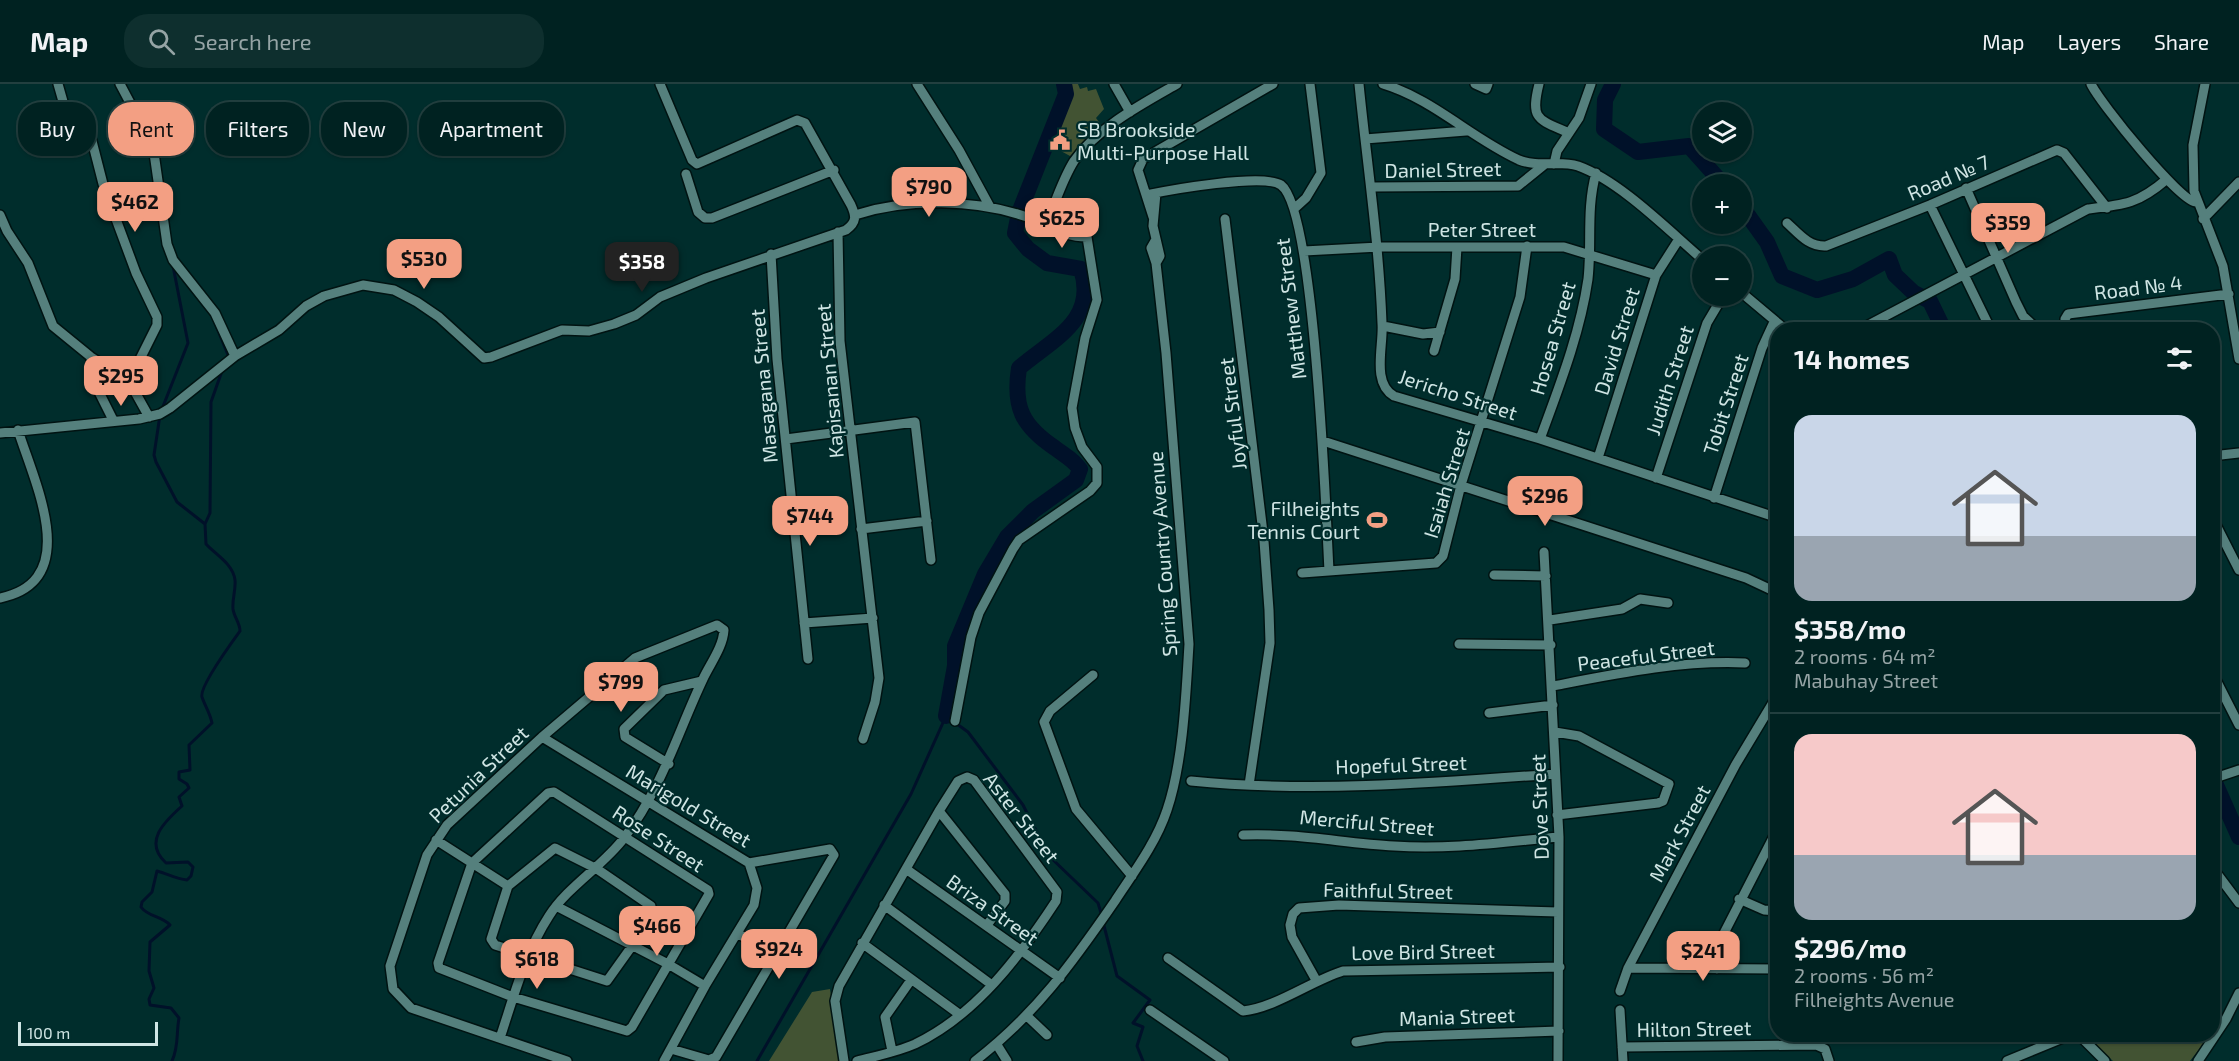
<!DOCTYPE html>
<html lang="en">
<head>
<meta charset="utf-8">
<style>
	:root { --surface:#002221; --page:#0e2f2e; --text:#f1f3f6; --muted:#95a4a5; --line:#223f3f; --accent:#f39f83 }
	body { margin:0; font-family:"Exo 2",sans-serif; background:var(--page); color:var(--text); height:100vh; display:flex; flex-direction:column; font-size:22px; white-space:nowrap }
	* { box-sizing:border-box; margin:0 }
	p { font-size:20px; color:var(--muted) }
	.icon { flex:none; width:33px; height:33px; fill:none; stroke:currentColor; stroke-width:2; stroke-linecap:round; stroke-linejoin:round }
	.map { position:relative; flex:1; overflow:hidden }
	.drawer { position:absolute; left:1770px; top:238px; width:450px; height:720px; display:flex; flex-direction:column; background:var(--surface); border-radius:24px; box-shadow:0 2px 4px #0004,0 0 0 2px var(--line) }
	.drawer>* { flex:none }
	.banner { position:absolute; left:18px; top:18px; width:570px; height:54px; display:flex; gap:12px }
	.tools { position:absolute; left:1692px; top:18px; display:grid; gap:12px }
	.tools a { display:grid; place-items:center; width:60px; height:60px; border-radius:50%; background:var(--surface); box-shadow:0 2px 4px #0004,0 0 0 2px var(--line); font-size:30px }
	.scale { position:absolute; left:18px; bottom:15px; width:140px; box-sizing:border-box; padding-left:6px; border:3px solid #cfe5e4; border-top:0; font-size:16px; line-height:21px; white-space:nowrap; color:#cfe5e4; -webkit-text-stroke:4px #002d2c; paint-order:stroke }
	.price { position:absolute; translate:-50% -51px; padding:0 14px; border-radius:12px; background:var(--accent); color:#111; font-size:20px; line-height:39px; filter:drop-shadow(0 2px 3px #0008) }
	.price::after { content:''; position:absolute; left:50%; top:36px; width:18px; height:14px; margin-left:-9px; background:inherit; clip-path:polygon(0 0,100% 0,50% 100%) }
	.price.selected { background:#222; color:#fff }
	ul { padding:0; list-style:none }
	li { display:grid; align-content:center; gap:12px; height:318px; padding:0 24px }
	li+li { border-top:2px solid var(--line) }
	li span { display:grid; place-items:center; height:186px; border-radius:18px; color:#555 }
	li>.icon { margin-inline-start:auto }
	span .icon { width:108px; height:108px; fill:#fffc; stroke-width:1 }
	li b { font-size:26px }
	h2 { display:flex; justify-content:space-between; align-items:center; height:72px; padding:0 24px; font-size:26px }
	.chip { padding:0 21px; border-radius:24px; background:var(--surface); box-shadow:0 2px 4px #0004,0 0 0 2px var(--line); font-size:21px; line-height:54px }
	.chip.selected { background:var(--accent); color:#111 }
	header { display:flex; align-items:center; gap:36px; box-sizing:border-box; height:84px; padding:0 30px; background:var(--surface); border-bottom:2px solid var(--line) }
	header strong { font-size:28px }
	nav { display:flex; gap:33px; margin-inline-start:auto; font-size:21px }
	.search { width:420px; height:54px; background:var(--page); display:flex; align-items:center; gap:15px; box-sizing:border-box; padding:0 21px; border-radius:24px; color:var(--muted); font-size:22px }
	.map>svg:first-child { display:block }
</style>
</head>
<body>
<header>
<strong>Map</strong>
<div class="search"><svg class="icon" aria-label="search" viewBox="0 0 24 24"><circle cx="10" cy="10" r="6"/><path d="M15 15l6 6"/></svg>Search here</div>
<nav><a>Map</a><a>Layers</a><a>Share</a></nav>
</header>
<div class="map">
<svg width="2239" height="977" viewBox="0 0 2239 977">
	<rect width="100%" height="100%" fill="#002d2c"/>
	<path fill="#425333" d="M1068 0H1078L1080 5 1087 3 1088 7 1096 5 1104 25 1096 34 1102 42 1070 72 1050 61 1068 21Z
		M830 905 840 977H769L812 908Z
		M2085 951H2210L2190 977H2113Z"/>
	<g fill="none" stroke-linecap="round" stroke-linejoin="round">
		<path stroke="#001129" stroke-width="3" d="M126 4 138 24
			M213 234 228 271 227 275
			M162 325 188 259 173 182
			M160 331 154 371 156 378 177 418 205 440 206 460C216 471 233 480 235 496 236 506 232 515 233 525 234 533 240 539 240 547 232 558 199 603 202 613 205 622 210 629 212 639L189 661 190 686 179 688V695L187 700 189 704 179 713 182 722C164 738 143 758 166 779L188 778 193 783 191 792 187 796C176 795 168 790 157 787L152 808 142 818 141 823C148 833 162 832 170 841L150 858 149 887 154 904 149 915 150 921 171 924 179 934C176 950 179 962 172 977
			M205 440 210 429 211 318 222 287
			M1103 838 1117 892 1150 916 1133 939 1143 943 1137 962 1143 977
			M757 977 911 710 946 632 968 648 1023 721 1049 772 1098 819 1102 832"/>
		<path stroke="#001129" stroke-width="16" d="M1613 0 1605 16 1604 45 1638 68 1689 62 1723 100
			M1742 123 1767 158 1782 192 1817 206 1853 195 1889 175 1895 191 1914 209 1930 217 1944 246
			M946 632 955 582V562L985 490 1007 453 1033 427 1076 396 1080 385C1073 375 1064 371 1055 364 1022 342 1013 323 1019 284 1053 255 1098 236 1081 185L1047 179 1028 165 1015 149 1019 129 1066 10 1064 0
			M2212 692 2239 753"/>
		<g stroke="#001312" stroke-width="12">
			<path id="minor" d="M58 0 66 28 92 57 103 100 136 189 157 233V241L129 297
				M120 0 153 62 167 160 173 176 215 229 235 272
				M917 0 959 66 990 123
				M1114 0 1130 28
				M1359 0C1367 80 1379 158 1382 239 1384 261 1371 299 1394 312L1540 355 1778 434
				M1383 0C1433 15 1471 54 1519 76 1539 84 1558 76 1578 82 1620 97 1668 146 1702 175
				M1475 0 1486 5 1488 0
				M1539 0C1530 36 1538 35 1569 49
				M2091 0C2100 19 2181 119 2196 118
				M2205 0 2193 61 2194 107 2223 182 2239 275
				M1365 55 1466 47
				M1554 80 1557 67 1579 34 1591 0
				M686 90 698 128 705 134H712L834 86
				M1372 103 1518 102 1544 81
				M1966 104 2016 218 2023 232 2038 246
				M1156 109 1153 142 1160 172 1156 179
				M1146 111C1169 106 1264 89 1281 101 1315 126 1326 431 1329 487
				M1930 121 1988 240
				M1295 124 1306 114 1321 89 1310 0
				M0 131 7 147 28 179 53 242 91 273 129 297 149 333
				M855 131C908 114 975 115 1027 133 1050 141 1062 153 1087 153L1097 216 1085 254 1072 324 1075 344 1082 363 1097 383V399L1090 407 1019 456 1013 465 979 529 971 553 955 637
				M1153 133 1138 86 1143 75 1273 0
				M1225 135 1264 457 1269 526 1270 559 1249 701
				M2203 135 2239 98
				M1787 139C1799 150 1809 163 1826 162L1930 121 2057 66 2064 69 2107 124
				M1046 141C1055 120 1062 96 1074 77 1098 43 1142 20 1177 0
				M838 148 840 257 879 594 875 618 863 655
				M1304 167 1379 163H1564L1656 191
				M771 170 777 275 808 575
				M1742 209 1786 246
				M1383 242 1423 250 1440 248
				M1859 246 2088 125C2124 121 2138 120 2167 95
				M2066 246 2065 235 2068 230 2229 210
				M1434 267 1455 195 1457 163
				M91 273V292L113 336
				M0 349 139 335 160 330 170 324 235 272 279 246 306 222 324 212 363 201 394 206 417 218 439 233 484 274 491 273 562 246 589 247 614 240 636 231 660 213 706 194 846 146C857 138 856 132 851 121L805 39 797 36 697 80 692 76 660 0
				M786 355 915 338 931 476
				M1540 355C1559 303 1580 250 1588 195 1592 159 1586 125 1596 89
				M1323 357 1746 494 1778 509
				M2212 372 2239 369
				M1598 374 1656 191 1679 155
				M1656 394 1707 239 1723 212
				M1714 414 1762 264 1774 238
				M2212 433 2239 486
				M861 445 927 437
				M1544 468 1559 753 1558 977
				M1302 489 1436 479 1443 472 1461 401 1520 213 1527 162
				M1494 491 1546 492
				M0 514C84 497 34 398 18 346
				M1550 536 1622 525 1640 515 1668 519
				M804 539 873 534
				M1459 560 1551 561
				M2212 588 2239 641
				M1093 591 1050 627 1044 638 1076 725 1132 792
				M1553 602C1615 590 1682 576 1745 579
				M1489 629 1553 621
				M1555 648 1579 652 1669 700 1663 717 1658 719 1557 731
				M542 653 749 779 757 804 754 821 705 902 664 977
				M669 680 625 653 624 645 664 606 702 597
				M2212 695 2239 686
				M1191 697C1311 709 1434 699 1554 690
				M554 708 708 806 709 810 632 943 627 947 513 913 439 884 438 879 472 779 548 709Z
				M939 727 1005 810V817L987 841
				M1243 751C1297 749 1342 759 1394 762 1449 766 1504 758 1559 753
				M436 756 508 802
				M555 764 597 785 651 822V827L632 862 607 897 495 861 491 855 508 802Z
				M2212 783 2239 819
				M906 785 1060 894
				M1739 815 1764 826 1778 827
				M884 821 992 901
				M556 822 668 880 705 902
				M737 849 777 872
				M862 859 959 930
				M1168 874 1243 927C1275 924 1311 897 1343 887L1560 883
				M1628 884 1778 885
				M1717 885 1721 855 1778 744
				M1316 896 1292 853 1290 841 1293 830 1299 824 1339 821 1558 828
				M1620 907 1628 884 1736 680 1778 610
				M1150 926 1224 977
				M1620 926 1623 977
				M1027 932 1047 951
				M2079 951 2105 977
				M500 954C514 912 525 869 549 832 567 803 603 782 624 754 662 704 677 650 703 595 710 580 723 563 724 546L717 541 635 574 542 653 447 741 427 771 390 882 393 905 411 924 567 977
				M1356 958 1385 953 1559 947
				M997 961 1007 977
				M1622 963 1816 961 1825 965 1829 977
				M671 965 709 976 716 973 834 771 830 765 749 779
				M892 967 885 933 911 896
				M844 977 835 917 839 902 939 727 958 697 967 693 974 696 1057 808 1056 817C1020 872 976 931 915 960 897 968 876 972 857 977
				M975 977C1035 931 1073 878 1115 817 1134 788 1156 759 1167 726 1183 679 1186 610 1189 560L1166 269 1156 179 1151 164 1155 157
				M2007 977 2070 951
				M2198 977 2226 935 2239 909"/>
		</g>
		<use href="#minor" stroke="#55807d" stroke-width="9"/>
	</g>
	<defs>
		<g id="civic-bare" transform="scale(1.62)"><path d="M-.6-6.5H3V-4.5H.6V-3L4-1V1h2V6H-6V1h2V-1L-.6-3ZM-1.2 2.5V6h2.4V2.5Z" fill="#f39f83" stroke="#002d2c" stroke-width="2.5" paint-order="stroke"/></g>
		<g id="stadium-bare" transform="scale(1.62)"><path d="M0-5a6.5 5 0 1 0 0 10a6.5 5 0 1 0 0-10ZM-3.5-1.8h7v3.6h-7Z" fill="#f39f83" stroke="#002d2c" stroke-width="2.5" paint-order="stroke"/></g>
	</defs>
	<g fill-rule="evenodd">
		<use href="#civic-bare" x="1060" y="56"/>
		<use href="#stadium-bare" x="1377" y="436"/>
	</g>
	<g text-anchor="middle" dominant-baseline="central" stroke-width="4.5" stroke-linejoin="round" paint-order="stroke">
		<g font-size="20" fill="#cfe5e4" stroke="#002d2c" text-anchor="start">
			<text x="1077" y="45">SB Brookside<tspan x="1077" dy="23">Multi-Purpose Hall</tspan></text>
			<text x="1360" y="424" text-anchor="end">Filheights<tspan x="1360" dy="23">Tennis Court</tspan></text>
		</g>
		<g font-size="20" fill="#cfe5e4" stroke="#002d2c">
			<text transform="translate(1443 85) rotate(-1)">Daniel Street</text>
			<text transform="translate(1948 93) rotate(-23)">Road № 7</text>
			<text x="1482" y="145">Peter Street</text>
			<text transform="translate(2138 203) rotate(-7)">Road № 4</text>
			<text transform="translate(1290 225) rotate(-97)">Matthew Street</text>
			<text transform="translate(1552 254) rotate(-74)">Hosea Street</text>
			<text transform="translate(1616 257) rotate(-73)">David Street</text>
			<text transform="translate(1669 296) rotate(-72)">Judith Street</text>
			<text transform="translate(829 297) rotate(-95)">Kapisanan Street</text>
			<text transform="translate(763 302) rotate(-95)">Masagana Street</text>
			<text transform="translate(1458 310) rotate(18)">Jericho Street</text>
			<text transform="translate(1725 320) rotate(-72)">Tobit Street</text>
			<text transform="translate(1232 330) rotate(-97)">Joyful Street</text>
			<text transform="translate(1446 399) rotate(-73)">Isaiah Street</text>
			<text transform="translate(1162 470) rotate(-94)">Spring Country Avenue</text>
			<text transform="translate(1646 571) rotate(-7)">Peaceful Street</text>
			<text transform="translate(1401 680) rotate(-2)">Hopeful Street</text>
			<text transform="translate(478 690) rotate(-44)">Petunia Street</text>
			<text transform="translate(689 721) rotate(31)">Marigold Street</text>
			<text transform="translate(1539 723) rotate(-92)">Dove Street</text>
			<text transform="translate(1022 733) rotate(52)">Aster Street</text>
			<text transform="translate(1367 738) rotate(5)">Merciful Street</text>
			<text transform="translate(1679 749) rotate(-62)">Mark Street</text>
			<text transform="translate(659 754) rotate(33)">Rose Street</text>
			<text transform="translate(1388 806) rotate(1)">Faithful Street</text>
			<text transform="translate(993 825) rotate(35)">Briza Street</text>
			<text transform="translate(1423 867) rotate(-1)">Love Bird Street</text>
			<text transform="translate(1457 932) rotate(-2)">Mania Street</text>
			<text transform="translate(1694 944) rotate(-1)">Hilton Street</text>
		</g>
	</g>
</svg>
<div class="tools">
<a><svg class="icon" aria-label="layers" viewBox="0 0 24 24"><path d="M12 4l9 5-9 5-9-5zM3 14l9 5 9-5"/></svg></a>
<a>+</a>
<a>−</a>
</div>
<div class="scale">100 m</div>
<b class="price" style="left:929px;top:134px">$790</b>
<b class="price" style="left:135px;top:149px">$462</b>
<b class="price" style="left:1062px;top:165px">$625</b>
<b class="price" style="left:2008px;top:170px">$359</b>
<b class="price" style="left:424px;top:206px">$530</b>
<b class="price selected" style="left:642px;top:209px">$358</b>
<b class="price" style="left:121px;top:323px">$295</b>
<b class="price" style="left:1545px;top:443px">$296</b>
<b class="price" style="left:810px;top:463px">$744</b>
<b class="price" style="left:621px;top:629px">$799</b>
<b class="price" style="left:657px;top:873px">$466</b>
<b class="price" style="left:779px;top:896px">$924</b>
<b class="price" style="left:1703px;top:898px">$241</b>
<b class="price" style="left:537px;top:906px">$618</b>
<div class="banner">
<a class="chip">Buy</a>
<a class="chip selected">Rent</a>
<a class="chip">Filters</a>
<a class="chip">New</a>
<a class="chip">Apartment</a>
</div>
<section class="drawer">
<h2>14 homes<svg class="icon" aria-label="filters" viewBox="0 0 24 24"><path d="M4 7h16M4 17h16"/><circle cx="9" cy="7" r="2"/><circle cx="15" cy="17" r="2"/></svg></h2>
<ul>
<li><span style="background:linear-gradient(#c9d6e8 65%,#9aa5b1 0)"><svg class="icon" aria-label="home" viewBox="0 0 24 24"><path d="M3 11l9-7 9 7M6 9v11h12V9"/></svg></span><div><b>$358/mo</b><p>2 rooms · 64 m²</p><p>Mabuhay Street</p></div></li>
<li><span style="background:linear-gradient(#f6c9c9 65%,#9aa5b1 0)"><svg class="icon" aria-label="home" viewBox="0 0 24 24"><path d="M3 11l9-7 9 7M6 9v11h12V9"/></svg></span><div><b>$296/mo</b><p>2 rooms · 56 m²</p><p>Filheights Avenue</p></div></li>
</ul>
</section>
</div>
</body>
</html>
